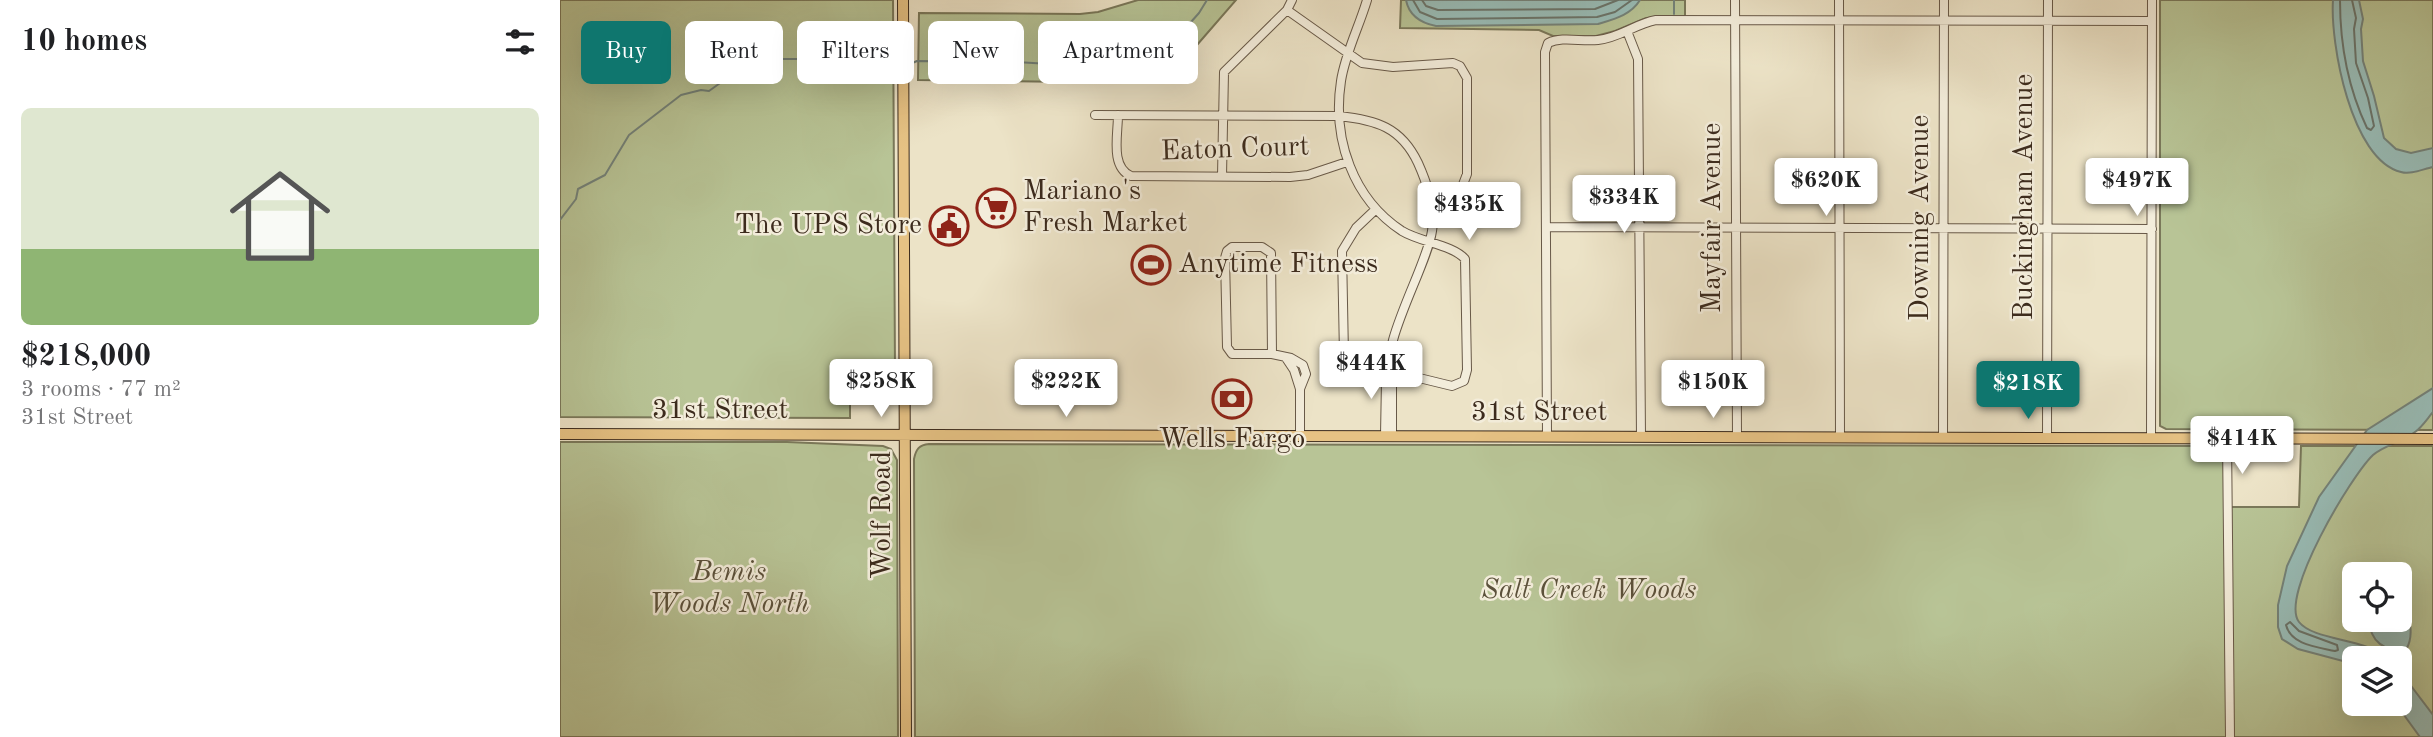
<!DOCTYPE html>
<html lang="en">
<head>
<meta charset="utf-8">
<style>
	:root { --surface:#fff; --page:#f2f2f2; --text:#202124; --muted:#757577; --accent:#0f766e }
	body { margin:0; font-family:"Old Standard TT",serif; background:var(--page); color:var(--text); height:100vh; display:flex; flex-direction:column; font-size:26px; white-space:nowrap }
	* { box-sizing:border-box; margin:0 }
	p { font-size:23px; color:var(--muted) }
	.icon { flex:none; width:38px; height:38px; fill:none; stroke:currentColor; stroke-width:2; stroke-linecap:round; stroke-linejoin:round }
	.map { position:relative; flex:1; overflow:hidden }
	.side { display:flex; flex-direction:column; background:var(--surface); width:560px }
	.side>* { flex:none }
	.guide { position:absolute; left:21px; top:21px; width:665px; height:63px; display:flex; gap:14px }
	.controls { position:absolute; left:1782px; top:562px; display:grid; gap:14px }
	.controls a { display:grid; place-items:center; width:70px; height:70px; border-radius:10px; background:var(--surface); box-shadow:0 7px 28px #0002; font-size:35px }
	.price { position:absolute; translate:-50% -60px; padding:0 16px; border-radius:7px; background:#fff; color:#222; font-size:23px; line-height:46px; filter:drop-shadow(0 2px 4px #0008) }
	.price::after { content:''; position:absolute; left:50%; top:42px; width:21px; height:16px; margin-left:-10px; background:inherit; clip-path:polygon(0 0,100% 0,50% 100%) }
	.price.current { background:var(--accent); color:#fff }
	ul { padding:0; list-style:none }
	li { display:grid; align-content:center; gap:14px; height:371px; padding:0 21px }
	li span { display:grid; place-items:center; height:217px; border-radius:10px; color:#555 }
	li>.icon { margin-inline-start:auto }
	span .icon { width:126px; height:126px; fill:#fffc; stroke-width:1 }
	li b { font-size:30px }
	h2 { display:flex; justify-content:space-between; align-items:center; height:84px; padding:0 21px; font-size:30px }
	.tag { padding:0 24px; border-radius:10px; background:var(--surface); box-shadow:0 7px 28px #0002; font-size:24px; line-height:63px }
	.tag.current { background:var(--accent); color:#fff }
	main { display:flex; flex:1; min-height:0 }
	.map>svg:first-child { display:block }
</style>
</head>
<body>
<main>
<section class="side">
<h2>10 homes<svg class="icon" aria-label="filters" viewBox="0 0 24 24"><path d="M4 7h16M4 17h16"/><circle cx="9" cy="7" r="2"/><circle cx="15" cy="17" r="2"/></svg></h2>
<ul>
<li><span style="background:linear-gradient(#dfe7d0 65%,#8fb573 0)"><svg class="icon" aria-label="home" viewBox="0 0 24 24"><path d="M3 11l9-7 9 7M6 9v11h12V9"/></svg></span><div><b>$218,000</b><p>3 rooms · 77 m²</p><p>31st Street</p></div></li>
</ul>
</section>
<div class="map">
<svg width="1873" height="737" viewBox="0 0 1873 737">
	<rect width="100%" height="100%" fill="#ece3c7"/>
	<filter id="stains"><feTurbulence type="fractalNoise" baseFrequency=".00286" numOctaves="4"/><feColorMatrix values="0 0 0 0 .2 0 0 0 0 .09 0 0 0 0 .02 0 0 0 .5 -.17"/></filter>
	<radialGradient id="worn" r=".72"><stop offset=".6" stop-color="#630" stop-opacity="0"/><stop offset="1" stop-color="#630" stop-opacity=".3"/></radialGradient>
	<path fill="#b8c496" stroke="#7a785a" stroke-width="2" fill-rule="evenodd" d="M0 0H333L335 373 331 376H290V418L0 417Z
		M578 0H676L630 53 512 82 358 80 359 13 520 14 538 12Z
		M841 0H1125V16L1086 18 1055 31 1036 36H993L979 30 840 28Z
		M1600 0H1873V430L1606 429 1600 426Z
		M0 442H227L323 446 331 449 337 460 338 737H0Z
		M369 444 1667 446V507H1739L1741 446H1873V737H355L354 459C356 449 359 445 369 444ZM1794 574H1839V620H1794ZM1794 658H1839V704H1794Z"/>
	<path fill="#99beb9" stroke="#74837b" stroke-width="2" d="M846 0H1080C1071 15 1054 19 1038 24L876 26C861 23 849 16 846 0Z
		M1773 0H1799L1803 19 1801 29 1803 61 1814 96 1824 138 1836 149 1851 153 1873 148V167C1863 169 1851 175 1841 172 1791 160 1770 43 1773 0Z
		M1873 388V412C1867 419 1862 427 1855 432 1843 442 1824 445 1813 455 1791 476 1719 596 1739 622 1754 641 1806 638 1827 658H1794V664L1738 649 1722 639 1718 627V605L1727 566 1759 497 1807 430Z
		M1839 608C1853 615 1853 638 1846 650 1824 652 1810 641 1809 620H1839Z
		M1839 670 1873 715V737H1860L1836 704H1839Z"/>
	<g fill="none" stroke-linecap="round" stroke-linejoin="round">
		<path stroke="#6a746b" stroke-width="2" d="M853 0 860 12 877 19 1037 17 1055 12 1072 0
			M862 0 866 6 878 10 1035 9 1058 0
			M1780 0C1780 45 1788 88 1807 128L1811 130 1814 126 1808 98 1796 63 1794 29 1796 18 1792 0
			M1730 622 1739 631 1777 645 1778 650 1775 651C1757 647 1731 645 1726 625Z"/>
		<path stroke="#74837b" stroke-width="2" d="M1114 14V0
			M350 64 357 61 455 62 524 66 554 62 589 52 604 45 622 32 639 13 647 0
			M0 220 16 199 18 189 45 175 69 135 121 95 141 90 149 91 192 60 197 59H257L326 73 338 69"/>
		<g stroke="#685948" stroke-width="10">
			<path id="minor" d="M807 0C799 27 785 54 781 81 772 139 793 199 842 231 860 242 893 245 905 259L907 370 904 381 892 386 851 376 804 373 792 366 784 355 782 251 796 228 815 210
				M1175 0 1177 436
				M1279 0 1280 436
				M727 10 802 63 833 67 893 63 900 66 907 78V174L902 187 868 189
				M1067 31 1078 59 1081 436
				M535 115 779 116C816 120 841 127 858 163 867 183 876 209 872 231 867 267 816 350 832 380V435
				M558 115C558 135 550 167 571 176L730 177 748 175 787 162
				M662 176 664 72 727 10 732 0
				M986 227 1592 229
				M672 247H702L711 253 712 354H672L667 347 665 258 667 251Z
				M712 354 731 358 743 365 746 374 740 389
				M726 358 734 370 740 389V435
				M825 435 826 380 829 374
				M987 435 985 52 988 43C1003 36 1021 42 1038 40 1059 38 1075 24 1096 20L1592 21
				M1383 437 1384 0
				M1487 437 1488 0
				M1591 437 1592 0
				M1667 437 1670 737"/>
		</g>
		<g stroke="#3c2b1d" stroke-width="12">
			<path id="major" d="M343 0 346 737
				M0 434 1873 439"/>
		</g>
		<use href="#minor" stroke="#f3eddb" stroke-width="8"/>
		<use href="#major" stroke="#e6c284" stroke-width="10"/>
	</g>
	<defs>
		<g id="supermarket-ring" transform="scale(2.0125)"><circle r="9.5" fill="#f3eddb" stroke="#8f2418" stroke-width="1.5"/><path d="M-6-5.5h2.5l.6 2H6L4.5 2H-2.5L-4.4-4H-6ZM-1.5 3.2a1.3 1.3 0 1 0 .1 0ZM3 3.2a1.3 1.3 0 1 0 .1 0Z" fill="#8f2418"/></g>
		<g id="civic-ring" transform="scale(2.0125)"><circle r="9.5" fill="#f3eddb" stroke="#8f2418" stroke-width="1.5"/><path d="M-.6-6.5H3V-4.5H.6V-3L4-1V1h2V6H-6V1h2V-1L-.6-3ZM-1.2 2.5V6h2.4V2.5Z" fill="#8f2418"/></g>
		<g id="stadium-ring" transform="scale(2.0125)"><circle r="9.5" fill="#f3eddb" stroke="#8f2418" stroke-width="1.5"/><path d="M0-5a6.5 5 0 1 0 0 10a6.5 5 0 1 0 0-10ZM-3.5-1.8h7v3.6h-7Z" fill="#8f2418"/></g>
		<g id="bank-ring" transform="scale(2.0125)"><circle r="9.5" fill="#f3eddb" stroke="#8f2418" stroke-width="1.5"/><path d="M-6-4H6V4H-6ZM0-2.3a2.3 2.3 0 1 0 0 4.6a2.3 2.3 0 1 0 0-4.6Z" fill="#8f2418"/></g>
	</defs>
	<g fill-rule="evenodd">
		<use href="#supermarket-ring" x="436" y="208"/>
		<use href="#civic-ring" x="389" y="226"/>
		<use href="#stadium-ring" x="591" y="265"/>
		<use href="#bank-ring" x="672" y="399"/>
	</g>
	<g text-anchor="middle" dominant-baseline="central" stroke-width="5" stroke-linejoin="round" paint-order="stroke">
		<g font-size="28" fill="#3c2b1d" stroke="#f3eddb">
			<text transform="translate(675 150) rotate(-2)">Eaton Court</text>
			<text transform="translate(1465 197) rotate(-90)">Buckingham Avenue</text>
			<text transform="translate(1153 218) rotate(-90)">Mayfair Avenue</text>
			<text transform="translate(1361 218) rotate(-90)">Downing Avenue</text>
			<text x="160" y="411">31st Street</text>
			<text x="979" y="413">31st Street</text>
			<text transform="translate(323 515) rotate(-90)">Wolf Road</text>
		</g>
		<g font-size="28" fill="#3c2b1d" stroke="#f3eddb" text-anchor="start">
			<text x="463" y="192">Mariano's<tspan x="463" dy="32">Fresh Market</tspan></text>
			<text x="362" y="226" text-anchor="end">The UPS Store</text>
			<text x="618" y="265">Anytime Fitness</text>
			<text x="672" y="440" text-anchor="middle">Wells Fargo</text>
		</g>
		<g font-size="28" font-style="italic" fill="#5b513b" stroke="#f3eddb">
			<text x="169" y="573">Bemis<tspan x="169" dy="32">Woods North</tspan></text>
			<text x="1029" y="591">Salt Creek Woods</text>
		</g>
	</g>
	<rect width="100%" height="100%" filter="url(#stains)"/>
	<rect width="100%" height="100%" fill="url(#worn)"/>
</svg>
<div class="controls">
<a><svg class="icon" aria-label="locate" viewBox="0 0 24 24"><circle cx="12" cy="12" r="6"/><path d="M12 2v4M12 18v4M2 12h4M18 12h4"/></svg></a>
<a><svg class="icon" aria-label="layers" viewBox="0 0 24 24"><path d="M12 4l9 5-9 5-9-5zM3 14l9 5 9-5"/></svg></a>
</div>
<b class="price" style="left:1266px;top:218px">$620K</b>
<b class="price" style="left:1577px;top:218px">$497K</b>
<b class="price" style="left:1064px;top:235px">$334K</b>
<b class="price" style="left:909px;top:242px">$435K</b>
<b class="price" style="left:811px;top:401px">$444K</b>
<b class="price" style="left:321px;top:419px">$258K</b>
<b class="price" style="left:506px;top:419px">$222K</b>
<b class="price" style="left:1153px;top:420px">$150K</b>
<b class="price current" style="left:1468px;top:421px">$218K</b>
<b class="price" style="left:1682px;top:476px">$414K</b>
<div class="guide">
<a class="tag current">Buy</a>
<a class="tag">Rent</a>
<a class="tag">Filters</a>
<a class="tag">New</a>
<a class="tag">Apartment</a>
</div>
</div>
</main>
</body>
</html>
